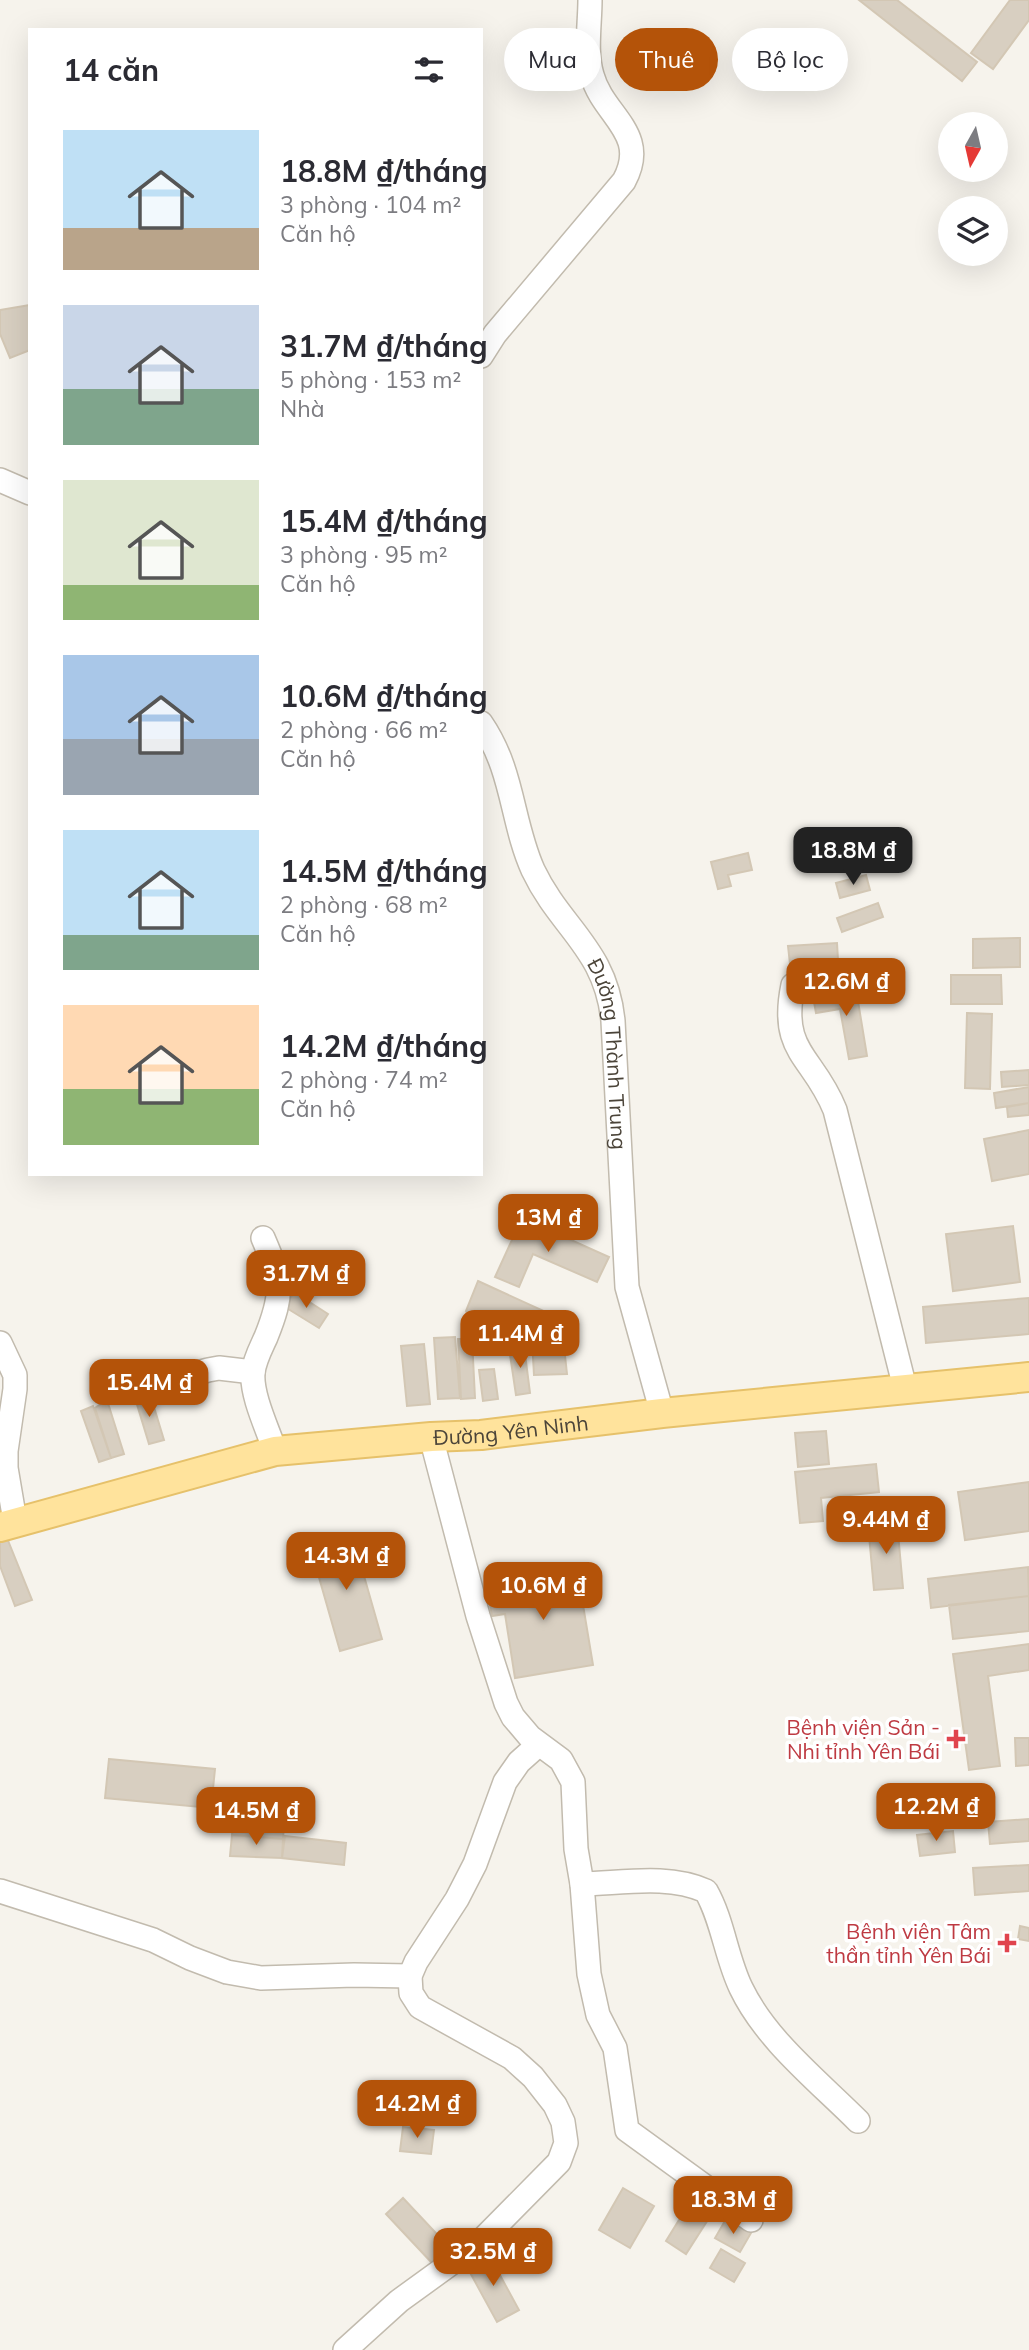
<!DOCTYPE html>
<html lang="vi">
<head>
<meta charset="utf-8">
<style>
	:root { --surface:#fff; --page:#f2f2f3; --text:#2b2b33; --muted:#7c7c81; --accent:#b45309 }
	body { margin:0; font-family:Mulish,sans-serif; background:var(--page); color:var(--text); height:100vh; display:flex; flex-direction:column; font-size:26px; white-space:nowrap }
	* { box-sizing:border-box; margin:0 }
	p { font-size:23px; color:var(--muted) }
	.icon { flex:none; width:38px; height:38px; fill:none; stroke:currentColor; stroke-width:2; stroke-linecap:round; stroke-linejoin:round }
	.map { position:relative; flex:1; overflow:hidden }
	.side { position:absolute; left:28px; top:28px; width:455px; height:1148px; display:flex; flex-direction:column; background:var(--surface); border-radius:0px; box-shadow:0 7px 28px #0002 }
	.side>* { flex:none }
	.hud { position:absolute; left:504px; top:28px; width:420px; height:63px; display:flex; gap:14px }
	.needle { width:46px; rotate:188deg }
	.tools { position:absolute; left:938px; top:112px; display:grid; gap:14px }
	.tools a { display:grid; place-items:center; width:70px; height:70px; border-radius:50%; background:var(--surface); box-shadow:0 7px 28px #0002; font-size:35px }
	.price { position:absolute; translate:-50% -60px; padding:0 16px; border-radius:14px; background:var(--accent); color:#fff; font-size:23px; line-height:46px; filter:drop-shadow(0 2px 4px #0008) }
	.price::after { content:''; position:absolute; left:50%; top:42px; width:21px; height:16px; margin-left:-10px; background:inherit; clip-path:polygon(0 0,100% 0,50% 100%) }
	.price.active { background:#222; color:#fff }
	ul { padding:0; list-style:none }
	li { display:flex; align-items:center; gap:21px; height:175px; padding:0 35px }
	li span { display:grid; place-items:center; flex:none; width:196px; height:140px; border-radius:0px; color:#555 }
	li>.icon { margin-inline-start:auto }
	span .icon { width:84px; height:84px; fill:#fffc; stroke-width:1 }
	li b { font-size:30px }
	h2 { display:flex; justify-content:space-between; align-items:center; height:84px; padding:0 35px; font-size:30px }
	.pill { padding:0 24px; border-radius:32px; background:var(--surface); box-shadow:0 7px 28px #0002; font-size:24px; line-height:63px }
	.pill.active { background:var(--accent); color:#fff }
	.map>svg:first-child { display:block }
</style>
</head>
<body>
<div class="map">
<svg width="1029" height="2350" viewBox="0 0 1029 2350">
	<rect width="100%" height="100%" fill="#f6f3ec"/>
	<path fill="#d8cfc1" stroke="#d3c7b4" stroke-width="2" d="M859 0H897L977 62 962 81Z
		M1010 0H1029V20L993 69 971 53Z
		M30 305V350L10 358 0 334V310Z
		M748 853 752 870 728 875 731 886 718 889 711 862Z
		M866 875 870 890 840 898 836 883Z
		M878 903 883 917 842 932 837 918Z
		M1020 938V967L973 968V939Z
		M837 943 838 960 790 964 788 946Z
		M951 975H1001L1002 1004H951Z
		M856 989 867 1056 849 1059 840 1009 816 1013 813 996Z
		M967 1013 992 1014 990 1089 965 1088Z
		M1029 1070V1085L1002 1087 1001 1072Z
		M1029 1087V1103L996 1108 994 1093Z
		M1029 1103V1115L1008 1117 1007 1107Z
		M1029 1130V1174L992 1181 984 1139Z
		M522 1218 609 1257 597 1282 533 1254 519 1287 495 1277Z
		M1013 1226 1020 1282 953 1291 946 1234Z
		M478 1281 561 1319 567 1374 534 1375 532 1339 466 1311Z
		M294 1292 328 1314 319 1328 285 1307Z
		M1029 1298V1334L926 1343 923 1307Z
		M455 1337 460 1398 438 1399 434 1338Z
		M458 1339H472L475 1398 461 1399Z
		M424 1344 430 1404 407 1406 401 1346Z
		M524 1346 530 1393 516 1395 509 1348Z
		M494 1369 498 1399 483 1401 479 1370Z
		M150 1394 164 1440 149 1444 135 1398Z
		M107 1400 124 1454 111 1458 95 1408Z
		M93 1406 111 1458 99 1462 81 1411Z
		M826 1431 829 1464 798 1467 795 1433Z
		M876 1464 879 1492 821 1498 823 1521 800 1523 795 1472Z
		M1029 1482V1531L965 1540 958 1492Z
		M897 1522 903 1588 874 1590 868 1524Z
		M352 1534 382 1639 340 1651 310 1546Z
		M7 1538 32 1600 15 1606 0 1566V1541Z
		M1028 1567 1029 1596 931 1608 928 1579Z
		M577 1569 593 1665 515 1678 505 1614 492 1616 486 1584Z
		M1029 1596V1631L953 1639 949 1605Z
		M1029 1644V1670L988 1676 1000 1766 969 1770 953 1654Z
		M1015 1738H1029V1765L1016 1766Z
		M109 1759 215 1769 211 1808 105 1798Z
		M235 1796 286 1800 283 1839 232 1835Z
		M1029 1819V1841L990 1844 988 1822Z
		M953 1831 955 1852 920 1856 917 1835Z
		M232 1835 283 1839 282 1858 230 1856Z
		M285 1836 346 1843 344 1865 282 1858Z
		M1029 1865V1891L975 1895 973 1868Z
		M1020 1926 1029 1928V1941L1018 1939Z
		M403 2127 434 2130 431 2154 400 2151Z
		M623 2188 654 2206 630 2248 599 2230Z
		M697 2191 718 2204 686 2254 666 2241Z
		M403 2198 449 2247 432 2263 386 2214Z
		M726 2219 751 2233 740 2252 715 2238Z
		M721 2249 745 2263 734 2282 710 2268Z
		M489 2255 519 2310 497 2322 467 2267Z"/>
	<g fill="none" stroke-linecap="round" stroke-linejoin="round">
		<g stroke="#c2bbae" stroke-width="26">
			<g id="minor">
				<path d="M481 356 495 334 624 181C650 133 603 116 592 75 585 52 590 24 590 0"/>
				<path d="M0 480 30 493"/>
				<path id="s1" d="M481 723C514 771 511 821 533 870 561 929 606 949 613 1021L627 1287 662 1413"/>
				<path d="M793 985C779 1053 813 1055 835 1110L905 1388"/>
				<path d="M263 1238C282 1282 284 1292 266 1337 261 1348 254 1361 253 1373 251 1395 268 1430 275 1451"/>
				<path d="M0 1343 15 1375V1389L6 1451V1468L15 1521"/>
				<path d="M145 1388 208 1370 219 1368 253 1372"/>
				<path d="M431 1437 478 1616 506 1703 513 1717 530 1737 561 1760 573 1782 576 1849 582 1884 589 1974 598 2015 615 2048 627 2130 751 2220"/>
				<path d="M582 1884C623 1883 668 1874 706 1891 723 1921 726 1957 741 1988 766 2040 817 2080 858 2121"/>
				<path d="M0 1891 153 1940 190 1958 227 1972 261 1978 354 1975 410 1976"/>
				<path d="M345 2350 399 2301 479 2243 559 2162 566 2143 563 2122 555 2105 533 2077 512 2058 420 2007 411 1993 410 1976 416 1962 457 1899 475 1864 505 1782 519 1762 538 1745"/>
			</g>
		</g>
		<g stroke="#e6c16a" stroke-width="32">
			<g id="major">
				<path id="s2" d="M0 1527 275 1451 431 1437 481 1435 662 1413 1029 1377"/>
			</g>
		</g>
		<use href="#minor" stroke="#fff" stroke-width="23"/>
		<use href="#major" stroke="#ffe39c" stroke-width="28"/>
	</g>
	<g fill="#e0444e" stroke="#fff" stroke-width="2.5">
		<path d="M952.5 1728.5h7v7h7v7h-7v7h-7v-7h-7v-7h7z"/>
		<path d="M1003.5 1932.5h7v7h7v7h-7v7h-7v-7h-7v-7h7z"/>
	</g>
	<g text-anchor="middle" dominant-baseline="central" stroke-width="7" stroke-linejoin="round" paint-order="stroke">
		<g font-size="21" fill="#4b4439" stroke="#fff">
			<text stroke="none"><textPath href="#s1" startOffset="362">Đường Thành Trung</textPath></text>
			<text stroke="none"><textPath href="#s2" startOffset="522">Đường Yên Ninh</textPath></text>
		</g>
		<g font-size="21" fill="#be3a42" stroke="#fff" text-anchor="end">
			<text x="940" y="1727">Bệnh viện Sản -<tspan x="940" dy="24">Nhi tỉnh Yên Bái</tspan></text>
			<text x="991" y="1931">Bệnh viện Tâm<tspan x="991" dy="24">thần tỉnh Yên Bái</tspan></text>
		</g>
	</g>
</svg>
<div class="tools">
<a><svg class="needle" viewBox="-14 -14 28 28"><path d="M0-13l5 13h-10z" fill="#e53935"/><path d="M0 13l5-13h-10z" fill="#7c7c81"/></svg></a>
<a><svg class="icon" aria-label="layers" viewBox="0 0 24 24"><path d="M12 4l9 5-9 5-9-5zM3 14l9 5 9-5"/></svg></a>
</div>
<b class="price active" style="left:853px;top:887px">18.8M ₫</b>
<b class="price" style="left:846px;top:1018px">12.6M ₫</b>
<b class="price" style="left:548px;top:1254px">13M ₫</b>
<b class="price" style="left:306px;top:1310px">31.7M ₫</b>
<b class="price" style="left:520px;top:1370px">11.4M ₫</b>
<b class="price" style="left:149px;top:1419px">15.4M ₫</b>
<b class="price" style="left:886px;top:1556px">9.44M ₫</b>
<b class="price" style="left:346px;top:1592px">14.3M ₫</b>
<b class="price" style="left:543px;top:1622px">10.6M ₫</b>
<b class="price" style="left:936px;top:1843px">12.2M ₫</b>
<b class="price" style="left:256px;top:1847px">14.5M ₫</b>
<b class="price" style="left:417px;top:2140px">14.2M ₫</b>
<b class="price" style="left:733px;top:2236px">18.3M ₫</b>
<b class="price" style="left:493px;top:2288px">32.5M ₫</b>
<div class="hud">
<a class="pill">Mua</a>
<a class="pill active">Thuê</a>
<a class="pill">Bộ lọc</a>
</div>
<section class="side">
<h2>14 căn<svg class="icon" aria-label="filters" viewBox="0 0 24 24"><path d="M4 7h16M4 17h16"/><circle cx="9" cy="7" r="2"/><circle cx="15" cy="17" r="2"/></svg></h2>
<ul>
<li><span style="background:linear-gradient(#bfe0f5 70%,#b9a48a 0)"><svg class="icon" aria-label="home" viewBox="0 0 24 24"><path d="M3 11l9-7 9 7M6 9v11h12V9"/></svg></span><div><b>18.8M ₫/tháng</b><p>3 phòng · 104 m²</p><p>Căn hộ</p></div></li>
<li><span style="background:linear-gradient(#c9d6e8 60%,#7fa58c 0)"><svg class="icon" aria-label="home" viewBox="0 0 24 24"><path d="M3 11l9-7 9 7M6 9v11h12V9"/></svg></span><div><b>31.7M ₫/tháng</b><p>5 phòng · 153 m²</p><p>Nhà</p></div></li>
<li><span style="background:linear-gradient(#dfe7d0 75%,#8fb573 0)"><svg class="icon" aria-label="home" viewBox="0 0 24 24"><path d="M3 11l9-7 9 7M6 9v11h12V9"/></svg></span><div><b>15.4M ₫/tháng</b><p>3 phòng · 95 m²</p><p>Căn hộ</p></div></li>
<li><span style="background:linear-gradient(#a9c7e8 60%,#9aa5b1 0)"><svg class="icon" aria-label="home" viewBox="0 0 24 24"><path d="M3 11l9-7 9 7M6 9v11h12V9"/></svg></span><div><b>10.6M ₫/tháng</b><p>2 phòng · 66 m²</p><p>Căn hộ</p></div></li>
<li><span style="background:linear-gradient(#bfe0f5 75%,#7fa58c 0)"><svg class="icon" aria-label="home" viewBox="0 0 24 24"><path d="M3 11l9-7 9 7M6 9v11h12V9"/></svg></span><div><b>14.5M ₫/tháng</b><p>2 phòng · 68 m²</p><p>Căn hộ</p></div></li>
<li><span style="background:linear-gradient(#ffd9b3 60%,#8fb573 0)"><svg class="icon" aria-label="home" viewBox="0 0 24 24"><path d="M3 11l9-7 9 7M6 9v11h12V9"/></svg></span><div><b>14.2M ₫/tháng</b><p>2 phòng · 74 m²</p><p>Căn hộ</p></div></li>
</ul>
</section>
</div>
</body>
</html>
